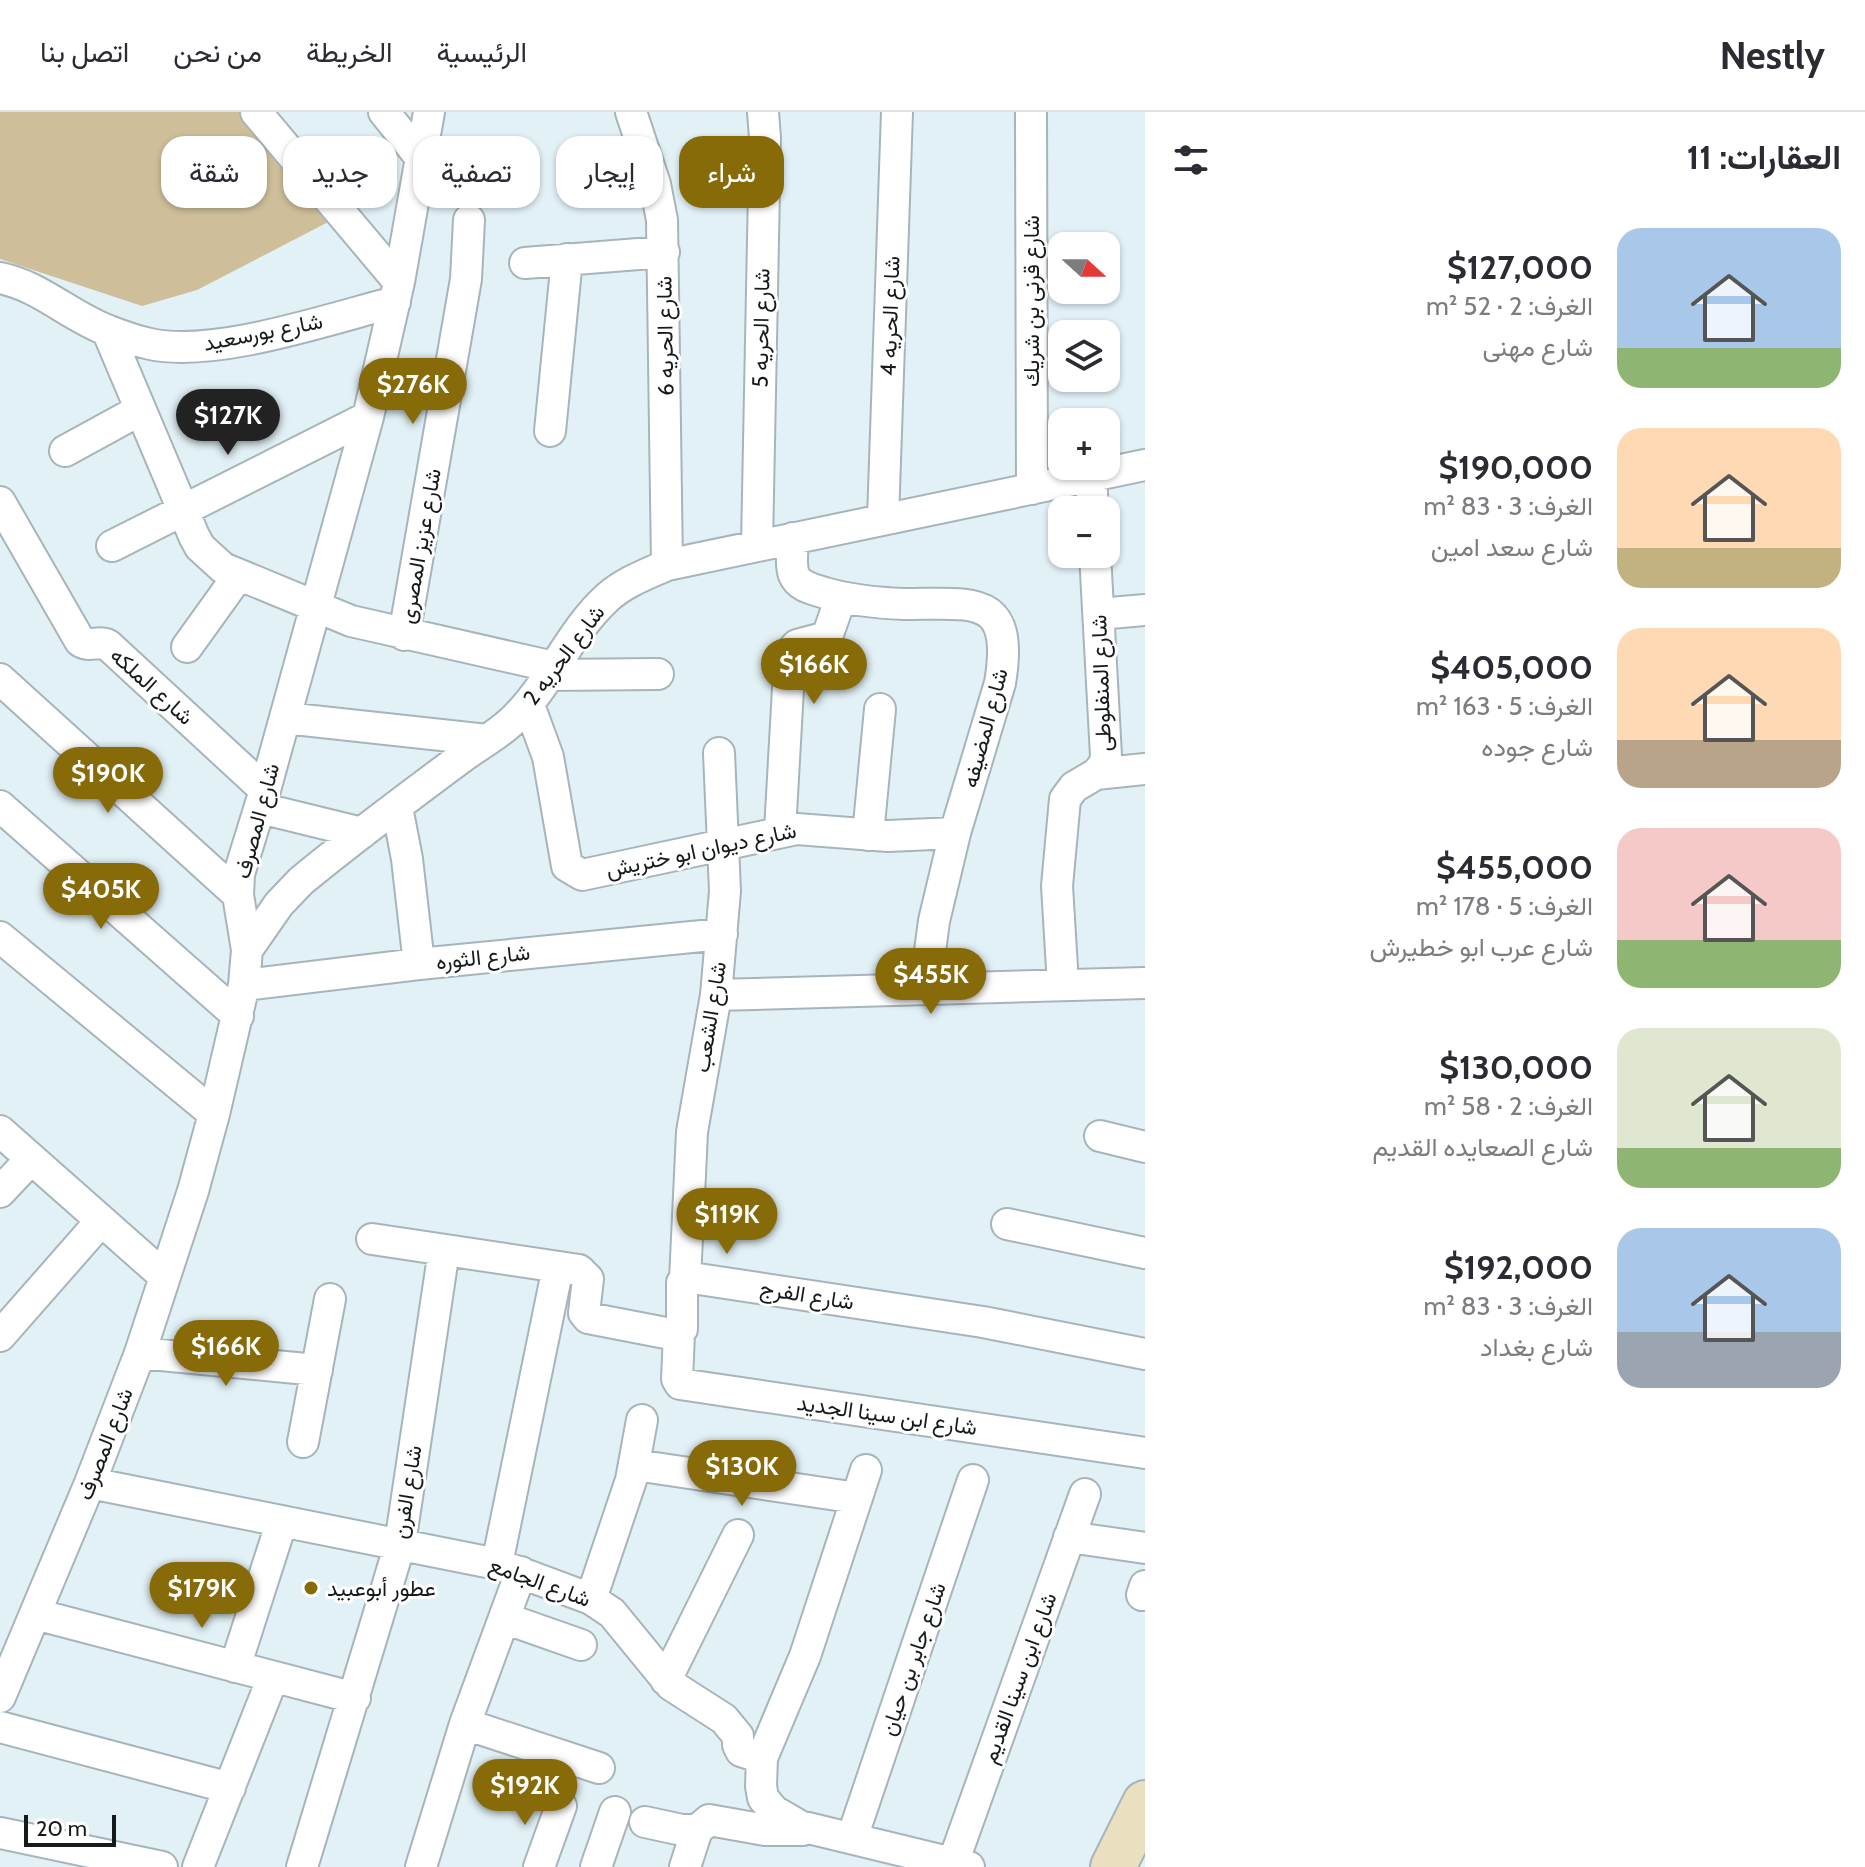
<!DOCTYPE html>
<html lang="ar">
<head>
<meta charset="utf-8">
<style>
	:root { --surface:#fff; --page:#f2f2f3; --text:#2b2b33; --muted:#7c7c81; --line:#e1e1e2; --accent:#886b09 }
	body { margin:0; font-family:Cabin,Vazirmatn,sans-serif; background:var(--page); color:var(--text); direction:rtl; height:100vh; display:flex; flex-direction:column; font-size:30px; white-space:nowrap }
	* { box-sizing:border-box; margin:0 }
	p { font-size:26px; color:var(--muted) }
	.icon { flex:none; width:44px; height:44px; fill:none; stroke:currentColor; stroke-width:2; stroke-linecap:round; stroke-linejoin:round }
	.map { position:relative; flex:1; overflow:hidden; direction:ltr }
	.panel { display:flex; flex-direction:column; background:var(--surface); width:720px }
	.panel>* { flex:none }
	.hud { position:absolute; left:24px; top:24px; width:760px; height:72px; direction:rtl; display:flex; gap:16px }
	.needle { width:52px; rotate:111deg }
	.buttons { position:absolute; left:1048px; top:120px; display:grid; gap:16px }
	.buttons a { display:grid; place-items:center; width:72px; height:72px; border-radius:16px; background:var(--surface); box-shadow:0 2px 6px #0004; font-size:40px }
	.scale { position:absolute; left:24px; bottom:20px; width:92px; box-sizing:border-box; padding-left:8px; border:4px solid #151a1b; border-top:0; font-size:22px; line-height:28px; white-space:nowrap; color:#151a1b; -webkit-text-stroke:6px #fff; paint-order:stroke }
	.price { position:absolute; translate:-50% -68px; padding:0 18px; border-radius:28px; background:var(--accent); color:#fff; font-size:26px; line-height:52px; filter:drop-shadow(0 2px 4px #0008) }
	.price::after { content:''; position:absolute; left:50%; top:48px; width:24px; height:18px; margin-left:-12px; background:inherit; clip-path:polygon(0 0,100% 0,50% 100%) }
	.price.active { background:#222; color:#fff }
	ul { padding:0; list-style:none }
	li { display:flex; align-items:center; gap:24px; height:200px; padding:0 24px }
	li span { display:grid; place-items:center; flex:none; width:224px; height:160px; border-radius:24px; color:#555 }
	li>.icon { margin-inline-start:auto }
	span .icon { width:96px; height:96px; fill:#fffc; stroke-width:1 }
	li b { font-size:34px }
	h2 { display:flex; justify-content:space-between; align-items:center; height:96px; padding:0 24px; font-size:34px }
	.tag { padding:0 28px; border-radius:24px; background:var(--surface); box-shadow:0 2px 6px #0004; font-size:28px; line-height:72px }
	.tag.active { background:var(--accent); color:#fff }
	header { display:flex; align-items:center; gap:48px; box-sizing:border-box; height:112px; padding:0 40px; background:var(--surface); border-bottom:2px solid var(--line) }
	header strong { font-size:38px }
	nav { display:flex; gap:44px; margin-inline-start:auto; font-size:28px }
	main { display:flex; flex:1; min-height:0 }
	.map>svg:first-child { display:block }
</style>
</head>
<body>
<header>
<strong>Nestly</strong>
<nav><a>الرئيسية</a><a>الخريطة</a><a>من نحن</a><a>اتصل بنا</a></nav>
</header>
<main>
<section class="panel">
<h2>العقارات: 11<svg class="icon" aria-label="filters" viewBox="0 0 24 24"><path d="M4 7h16M4 17h16"/><circle cx="9" cy="7" r="2"/><circle cx="15" cy="17" r="2"/></svg></h2>
<ul>
<li><span style="background:linear-gradient(#a9c7e8 75%,#8fb573 0)"><svg class="icon" aria-label="home" viewBox="0 0 24 24"><path d="M3 11l9-7 9 7M6 9v11h12V9"/></svg></span><div><b>$127,000</b><p>الغرف: 2 · 52 m²</p><p>شارع مهنى</p></div></li>
<li><span style="background:linear-gradient(#ffd9b3 75%,#c2b280 0)"><svg class="icon" aria-label="home" viewBox="0 0 24 24"><path d="M3 11l9-7 9 7M6 9v11h12V9"/></svg></span><div><b>$190,000</b><p>الغرف: 3 · 83 m²</p><p>شارع سعد امين</p></div></li>
<li><span style="background:linear-gradient(#ffd9b3 70%,#b9a48a 0)"><svg class="icon" aria-label="home" viewBox="0 0 24 24"><path d="M3 11l9-7 9 7M6 9v11h12V9"/></svg></span><div><b>$405,000</b><p>الغرف: 5 · 163 m²</p><p>شارع جوده</p></div></li>
<li><span style="background:linear-gradient(#f6c9c9 70%,#8fb573 0)"><svg class="icon" aria-label="home" viewBox="0 0 24 24"><path d="M3 11l9-7 9 7M6 9v11h12V9"/></svg></span><div><b>$455,000</b><p>الغرف: 5 · 178 m²</p><p>شارع عرب ابو خطيرش</p></div></li>
<li><span style="background:linear-gradient(#dfe7d0 75%,#8fb573 0)"><svg class="icon" aria-label="home" viewBox="0 0 24 24"><path d="M3 11l9-7 9 7M6 9v11h12V9"/></svg></span><div><b>$130,000</b><p>الغرف: 2 · 58 m²</p><p>شارع الصعايده القديم</p></div></li>
<li><span style="background:linear-gradient(#a9c7e8 65%,#9aa5b1 0)"><svg class="icon" aria-label="home" viewBox="0 0 24 24"><path d="M3 11l9-7 9 7M6 9v11h12V9"/></svg></span><div><b>$192,000</b><p>الغرف: 3 · 83 m²</p><p>شارع بغداد</p></div></li>
</ul>
</section>
<div class="map">
<svg width="1145" height="1755" viewBox="0 0 1145 1755">
	<rect width="100%" height="100%" fill="#e2f1f6"/>
	<path fill="#cebf9a" d="M0 0H254L336 106 197 178 142 194 0 147Z"/>
	<g fill="none" stroke-linecap="round" stroke-linejoin="round">
		<g stroke="#a7b5ba" stroke-width="34">
			<path id="street" d="M256 0 399 170
				M384 0 420 45
				M631 0 655 72 662 108 667 453
				M1031 0 1032 377
				M525 151 664 140
				M0 166C40 174 71 205 109 219 122 224 136 229 150 232 216 246 328 207 395 190
				M107 218 194 424 200 435 223 456 351 509 554 555
				M550 319 567 147
				M65 339 140 298
				M1091 366 1093 398
				M0 390 80 529C89 536 99 528 108 533L265 678
				M883 407 897 0
				M793 426C793 437 790 452 794 463 799 475 813 477 825 481 850 488 878 491 904 492 973 492 1015 481 1000 571L955 721 934 809 925 877
				M757 433 765 26 763 0
				M112 434 368 305
				M1099 502 1145 498
				M404 523 466 167 469 108
				M187 535 238 464
				M549 563 658 562
				M0 567 238 783
				M529 593 548 645 567 754 582 763 797 717 888 724 955 721
				M285 606 487 628
				M1096 662 1145 657
				M0 694 238 904
				M397 695 407 747 419 852
				M260 696 362 721
				M780 719 790 541 797 533 827 525 841 485
				M868 723 880 597
				M0 825 214 1002
				M247 838 279 792 301 769C353 726 407 686 461 646 477 634 496 624 511 610 550 574 568 521 608 485 625 470 647 462 667 453L1145 353
				M244 873 419 852 722 822
				M1063 873 1057 774 1065 687 1074 675 1096 662 1104 653 1106 644 1095 442
				M716 883 1145 871
				M0 1019 164 1164
				M1100 1024 1145 1035
				M0 1080 31 1047
				M1007 1112 1145 1141
				M372 1127 579 1158 588 1167 584 1201 588 1206 676 1223 682 1217V1171L692 1166 983 1210 1145 1242
				M685 1168 692 1020 716 883 725 779 719 641
				M679 1222 677 1267 680 1272 1145 1341
				M0 1224 101 1109
				M140 1241 317 1258
				M303 1330 330 1187
				M635 1353 857 1386
				M90 1371 497 1452 591 1487 612 1501 671 1573 724 1607 738 1624V1633L741 1639 762 1646 761 1674 763 1686 774 1699 786 1706 800 1714 969 1755
				M1069 1425 1145 1436
				M497 1452 558 1155
				M1142 1483 1145 1474
				M591 1487 631 1368 642 1308
				M35 1502 355 1586
				M504 1506 581 1533
				M235 1555 282 1409
				M666 1568 738 1423
				M0 1585 90 1371 140 1241 193 1079 214 1002 244 873 247 838 238 783 239 762 265 678 368 305 399 170 429 0
				M465 1612 599 1656
				M0 1615 230 1676
				M762 1646 805 1544 866 1358
				M645 1710 682 1718H697
				M0 1721 162 1755
				M852 1726 973 1368
				M953 1751 1085 1382
				M198 1755 273 1565
				M302 1755 400 1432 444 1138
				M421 1755 465 1612 521 1460
				M539 1755 561 1694
				M596 1755 615 1700
				M685 1755 697 1718 709 1708 765 1718H803"/>
		</g>
		<g stroke="#a7b5ba" stroke-width="48">
			<path id="secondary" d="M1113 1755 1145 1691"/>
		</g>
		<use href="#street" stroke="#fff" stroke-width="30"/>
		<use href="#secondary" stroke="#eadfbf" stroke-width="44"/>
	</g>
	<circle fill="#886b09" stroke="#fff" stroke-width="3" cx="311" cy="1476" r="8"/>
	<g text-anchor="middle" dominant-baseline="central" stroke-width="6" stroke-linejoin="round" paint-order="stroke">
		<g font-size="22" fill="#151a1b" stroke="#fff">
			<text transform="translate(1031 189) rotate(-90)">شارع قرنى بن شريك</text>
			<text transform="translate(890 204) rotate(-88)">شارع الحريه 4</text>
			<text transform="translate(761 216) rotate(-89)">شارع الحريه 5</text>
			<text transform="translate(263 220) rotate(-11)">شارع بورسعيد</text>
			<text transform="translate(665 224) rotate(-91)">شارع الحريه 6</text>
			<text transform="translate(420 434) rotate(-80)">شارع عزيز المصرى</text>
			<text transform="translate(564 543) rotate(-53)">شارع الحريه 2</text>
			<text transform="translate(1101 571) rotate(-92)">شارع المنفلوطى</text>
			<text transform="translate(152 574) rotate(42)">شارع الملكه</text>
			<text transform="translate(985 616) rotate(-75)">شارع المضيفه</text>
			<text transform="translate(257 709) rotate(-75)">شارع المصرف</text>
			<text transform="translate(701 738) rotate(-12)">شارع ديوان ابو ختريش</text>
			<text transform="translate(483 845) rotate(-6)">شارع الثوره</text>
			<text transform="translate(710 905) rotate(-81)">شارع الشعب</text>
			<text transform="translate(807 1183) rotate(9)">شارع الفرج</text>
			<text transform="translate(887 1303) rotate(8)">شارع ابن سينا الجديد</text>
			<text transform="translate(105 1332) rotate(-69)">شارع المصرف</text>
			<text transform="translate(407 1380) rotate(-81)">شارع الفرن</text>
			<text transform="translate(540 1470) rotate(20)">شارع الجامع</text>
			<text transform="translate(913 1547) rotate(-71)">شارع جابر بن حيان</text>
			<text transform="translate(1019 1566) rotate(-70)">شارع ابن سينا القديم</text>
		</g>
		<g font-size="22" fill="#151a1b" stroke="#fff" text-anchor="start">
			<text x="327" y="1476">عطور أبوعبيد</text>
		</g>
	</g>
</svg>
<div class="buttons">
<a><svg class="needle" viewBox="-14 -14 28 28"><path d="M0-13l5 13h-10z" fill="#e53935"/><path d="M0 13l5-13h-10z" fill="#7c7c81"/></svg></a>
<a><svg class="icon" aria-label="layers" viewBox="0 0 24 24"><path d="M12 4l9 5-9 5-9-5zM3 14l9 5 9-5"/></svg></a>
<a>+</a>
<a>−</a>
</div>
<div class="scale">20 m</div>
<b class="price" style="left:413px;top:314px">$276K</b>
<b class="price active" style="left:228px;top:345px">$127K</b>
<b class="price" style="left:814px;top:594px">$166K</b>
<b class="price" style="left:108px;top:703px">$190K</b>
<b class="price" style="left:101px;top:819px">$405K</b>
<b class="price" style="left:931px;top:904px">$455K</b>
<b class="price" style="left:727px;top:1144px">$119K</b>
<b class="price" style="left:226px;top:1276px">$166K</b>
<b class="price" style="left:742px;top:1396px">$130K</b>
<b class="price" style="left:202px;top:1518px">$179K</b>
<b class="price" style="left:525px;top:1715px">$192K</b>
<div class="hud">
<a class="tag active">شراء</a>
<a class="tag">إيجار</a>
<a class="tag">تصفية</a>
<a class="tag">جديد</a>
<a class="tag">شقة</a>
</div>
</div>
</main>
</body>
</html>
